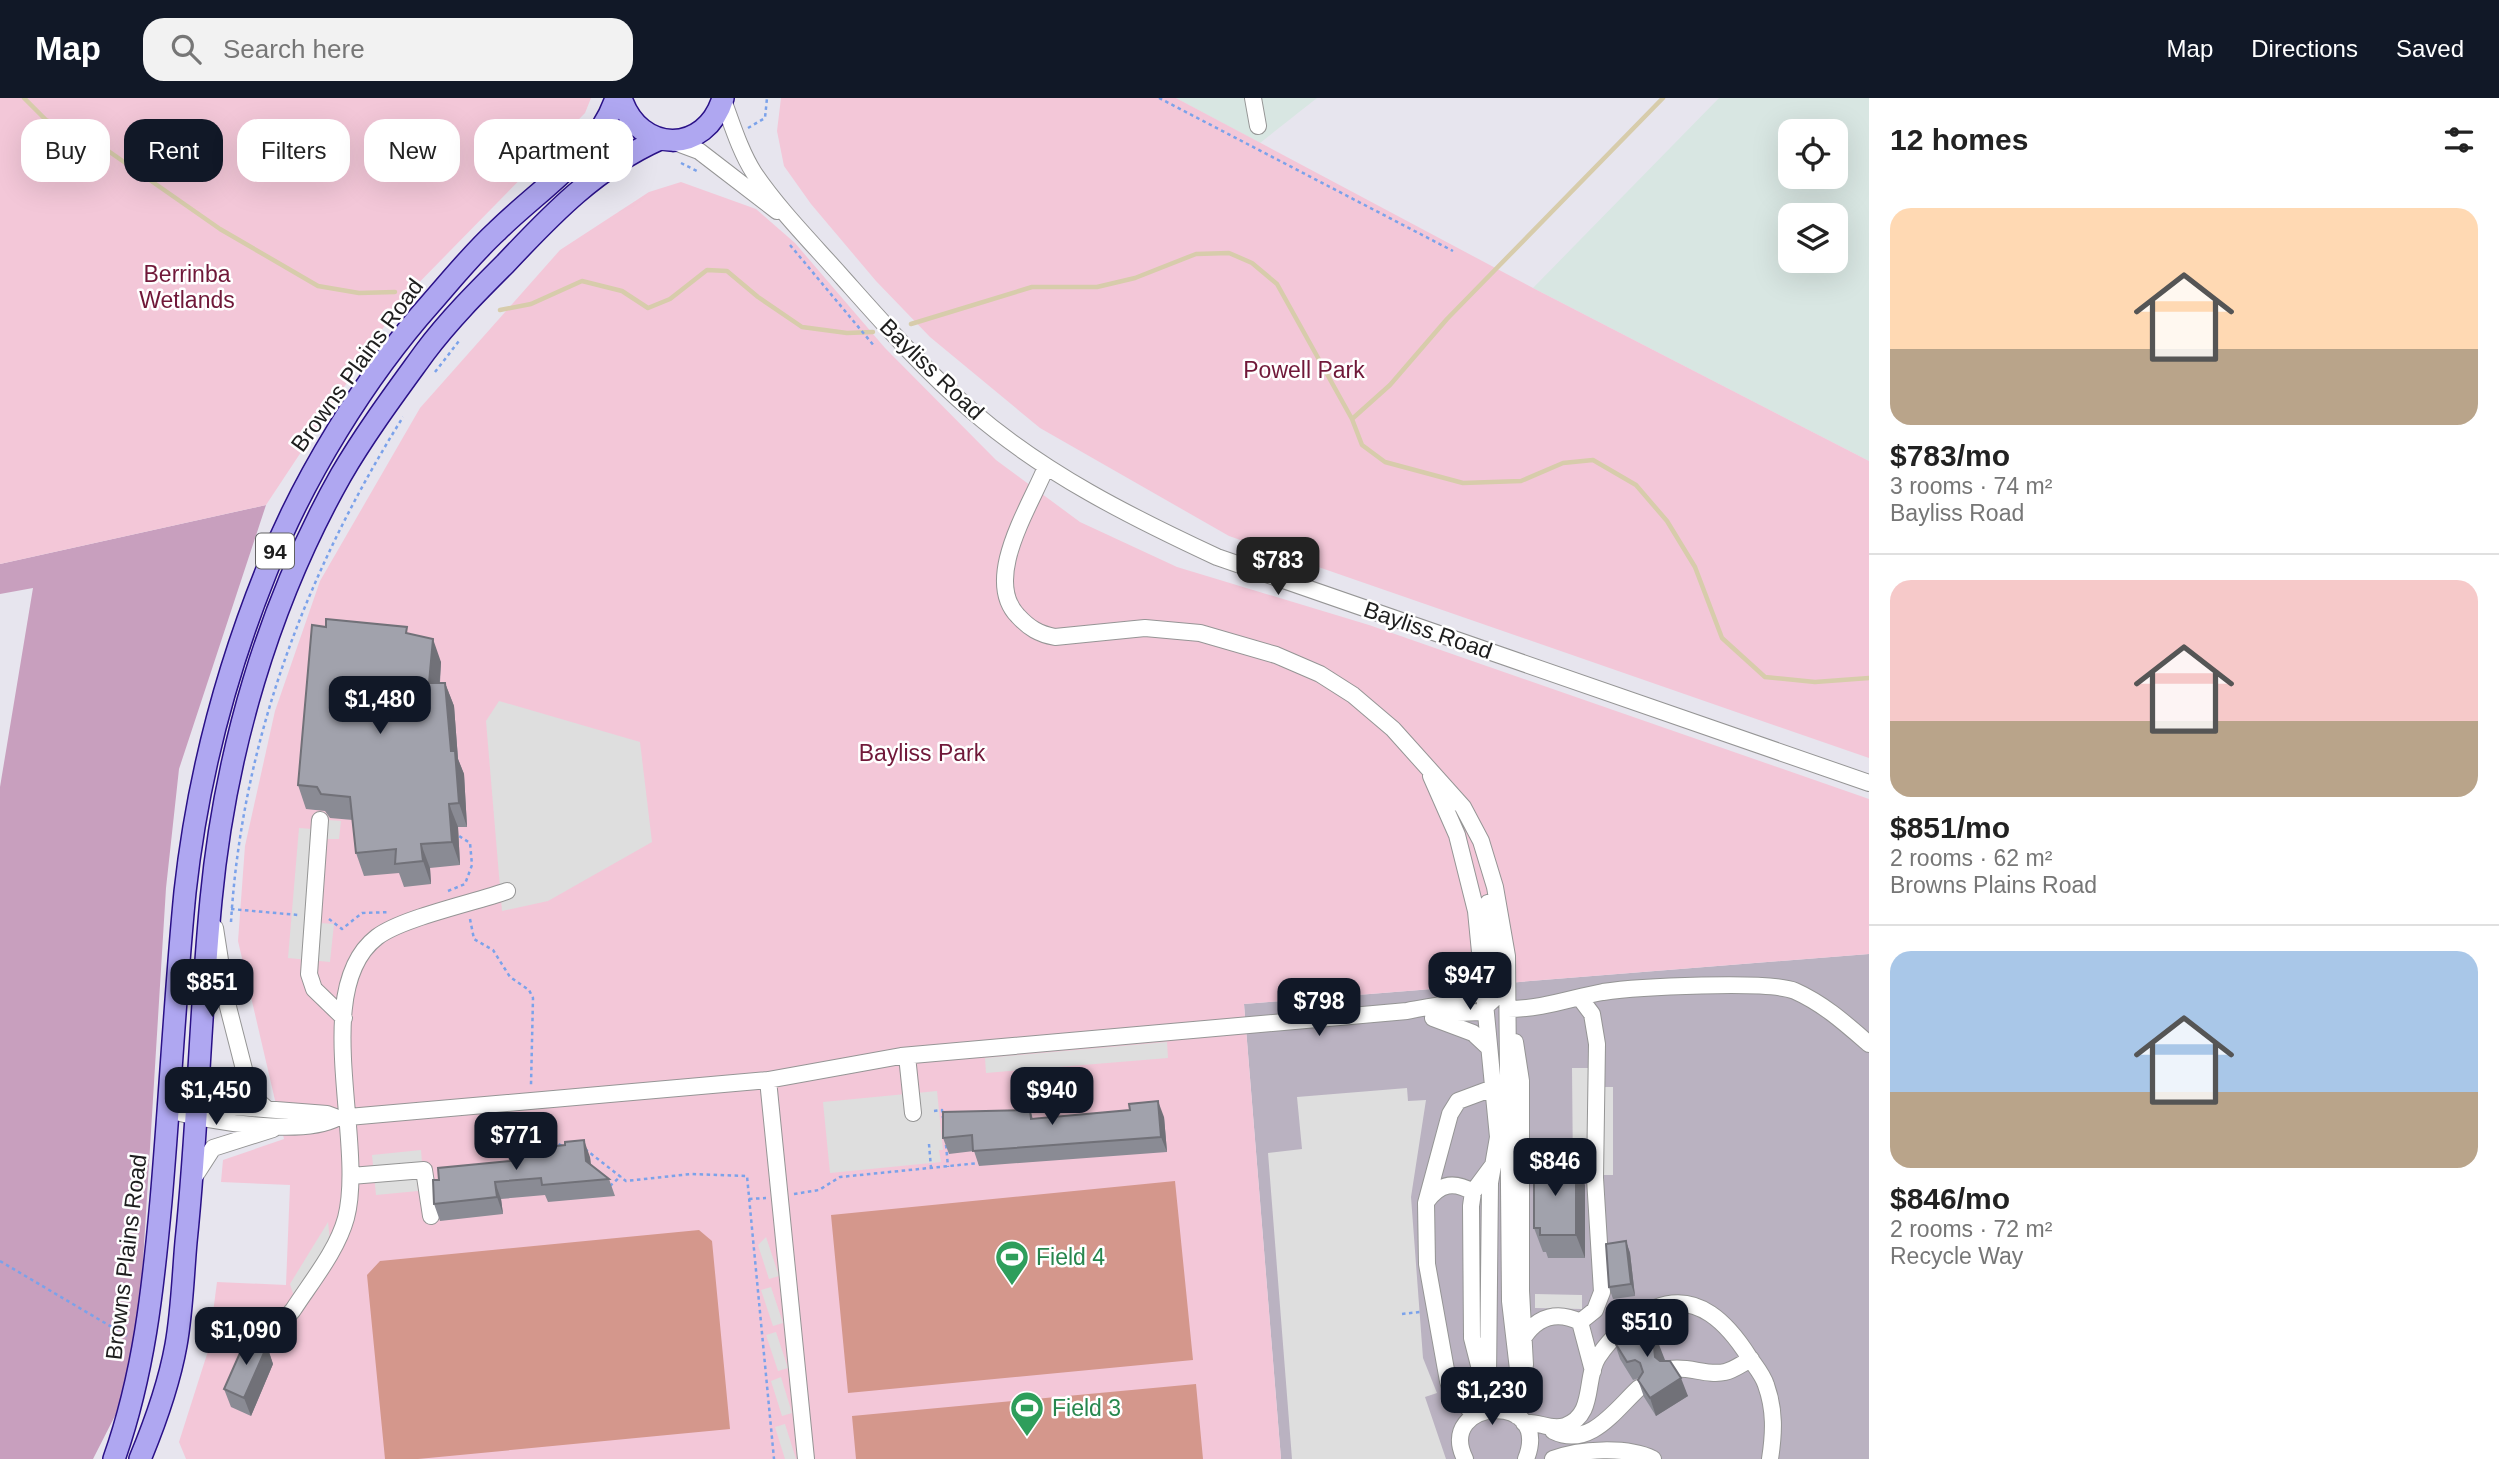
<!DOCTYPE html>
<html lang="en">
<head>
<meta charset="utf-8">
<style>
	:root { --surface:#fff; --page:#f2f2f2; --text:#222; --muted:#767676; --line:#e0e0e0; --accent:#111827 }
	body { margin:0; font-family:Arial,sans-serif; background:var(--page); color:var(--text); height:100vh; display:flex; flex-direction:column; font-size:26px; white-space:nowrap }
	* { box-sizing:border-box; margin:0 }
	p { font-size:23px; color:var(--muted) }
	.icon { flex:none; width:38px; height:38px; fill:none; stroke:currentColor; stroke-width:2; stroke-linecap:round; stroke-linejoin:round }
	.map { position:relative; flex:1; overflow:hidden }
	.sheet { display:flex; flex-direction:column; background:var(--surface); width:630px }
	.sheet>* { flex:none }
	.hud { position:absolute; left:21px; top:21px; width:665px; height:63px; display:flex; gap:14px }
	.tools { position:absolute; left:1778px; top:21px; display:grid; gap:14px }
	.tools a { display:grid; place-items:center; width:70px; height:70px; border-radius:14px; background:var(--surface); box-shadow:0 7px 28px #0002; font-size:35px }
	.price { position:absolute; translate:-50% -60px; padding:0 16px; border-radius:14px; background:var(--accent); color:#fff; font-size:23px; line-height:46px; filter:drop-shadow(0 2px 4px #0008) }
	.price::after { content:''; position:absolute; left:50%; top:42px; width:21px; height:16px; margin-left:-10px; background:inherit; clip-path:polygon(0 0,100% 0,50% 100%) }
	.price.current { background:#222; color:#fff }
	ul { padding:0; list-style:none }
	li { display:grid; align-content:center; gap:14px; height:371px; padding:0 21px }
	li+li { border-top:2px solid var(--line) }
	li span { display:grid; place-items:center; height:217px; border-radius:21px; color:#555 }
	li>.icon { margin-inline-start:auto }
	span .icon { width:126px; height:126px; fill:#fffc; stroke-width:1 }
	li b { font-size:30px }
	h2 { display:flex; justify-content:space-between; align-items:center; height:84px; padding:0 21px; font-size:30px }
	.tag { padding:0 24px; border-radius:21px; background:var(--surface); box-shadow:0 7px 28px #0002; font-size:24px; line-height:63px }
	.tag.current { background:var(--accent); color:#fff }
	header { display:flex; align-items:center; gap:42px; box-sizing:border-box; height:98px; padding:0 35px; background:var(--accent); color:#fff }
	header strong { font-size:33px }
	nav { display:flex; gap:38px; margin-inline-start:auto; font-size:24px }
	.search { width:490px; height:63px; background:var(--page); display:flex; align-items:center; gap:18px; box-sizing:border-box; padding:0 24px; border-radius:21px; color:var(--muted); font-size:26px }
	main { display:flex; flex:1; min-height:0 }
	.map>svg:first-child { display:block }
</style>
</head>
<body>
<header>
<strong>Map</strong>
<div class="search"><svg class="icon" aria-label="search" viewBox="0 0 24 24"><circle cx="10" cy="10" r="6"/><path d="M15 15l6 6"/></svg>Search here</div>
<nav><a>Map</a><a>Directions</a><a>Saved</a></nav>
</header>
<main>
<div class="map">
<svg width="1869" height="1361" viewBox="0 0 1869 1361">
	<rect width="100%" height="100%" fill="#e7e5ee"/>
	<path fill="#d8e6e2" fill-rule="evenodd" d="M1176 0H1317L1260 45Z
		M1719 0H1869V363L1533 190ZM1790 33H1836V79H1790ZM1790 117H1836V163H1790Z"/>
	<path fill="#bab2c1" d="M1869 856V1361H1281L1244 906Z"/>
	<path fill="#c89fbe" d="M266 407 179 671 166 790 140 1212 121 1306 93 1361H0V689L33 490 0 496V466Z"/>
	<path fill="#f3c7d8" d="M0 0H591L585 15 401 203 266 407 0 466Z
		M781 0H1176L1533 190 1869 363V660L1229 438 1040 330 930 239 876 183 811 106 784 68 777 33Z
		M681 84 756 111 795 145 885 250 996 362 1080 424 1177 469 1369 527 1869 701V856L1244 906 1281 1361H186L179 1344 208 1253 217 1184 286 1187 290 1087 221 1084 223 1062 284 1041 238 843 245 748 275 613 320 483 420 310 560 152 649 94Z"/>
	<path fill="#d4978c" d="M1175 1083 1193 1262 848 1295 831 1117Z
		M699 1132 712 1143 730 1331 418 1361H385L367 1177 380 1163Z
		M1196 1286 1203 1361H856L852 1318Z"/>
	<path fill="#dedede" d="M499 603 640 644 652 744 548 803 502 813 486 623Z
		M328 722 341 723 339 741H327L320 825 334 826 330 864 288 860 299 730 312 731Z
		M1167 944 1168 960 986 975 985 960Z
		M1572 970H1588L1589 989H1613V1077H1573Z
		M1407 990 1408 1003 1426 1002 1411 1099 1423 1260 1437 1295 1425 1299 1446 1361H1292L1268 1055 1302 1051 1297 999Z
		M937 993 943 1052H939L941 1064 830 1075 823 1004Z
		M421 1052 422 1065 416 1066 418 1093 376 1097 372 1057Z
		M328 1124 330 1142 295 1202 290 1186Z
		M766 1139 779 1178 769 1181 758 1147Z
		M771 1189 783 1225 773 1228 761 1192Z
		M1535 1196 1582 1197V1211L1535 1210Z
		M776 1234 788 1270 778 1273 766 1237Z
		M781 1279 792 1315 782 1318 771 1283Z
		M785 1326 796 1361H785L775 1329Z"/>
	<g fill="none" stroke-linecap="round" stroke-linejoin="round">
		<path stroke="#d7ccab" stroke-width="4.5" d="M24 0 46 22 104 50 220 131 318 188 359 195 395 194
			M500 212 531 206 582 183 622 193 648 210 670 201 707 172 727 173 758 199 802 229 847 235 873 234
			M911 226 1032 189H1097L1135 180 1196 156 1229 155 1252 165 1277 186 1352 321 1362 347 1385 364 1463 385 1521 383 1563 365 1593 362 1636 387 1667 423 1695 469 1722 540 1765 579 1815 584 1869 580
			M1352 321 1390 287 1447 221 1663 0"/>
		<g stroke="#959595" stroke-width="18">
			<path id="minor" d="M1253 0 1258 28
				M723 2C732 26 740 53 754 75 779 112 813 146 843 180 884 226 925 273 972 313 1045 376 1131 419 1217 459L1869 685
				M672 43 699 53 777 113
				M1046 369C1030 409 982 481 1018 518 1029 530 1039 536 1055 539L1145 530 1200 535 1276 557 1320 576 1353 597 1393 631 1463 709 1481 743 1495 789 1507 858 1510 1203 1521 1297 1517 1318
				M1431 678 1457 737 1476 813 1498 1039 1490 1085 1488 1280 1481 1314
				M320 722 309 876 314 891 344 920
				M215 830 226 901 245 975 253 999 267 1011
				M1508 911C1542 911 1571 900 1603 894 1635 889 1770 882 1795 893 1824 906 1846 926 1869 946
				M1434 916 1480 914 1494 901 1493 836 1488 805
				M1433 920 1473 935 1488 949
				M1515 944 1521 983V1193L1525 1267
				M907 958 913 1015
				M768 982 806 1361
				M187 1008 199 1006 327 1016 335 1019
				M169 1012C208 1023 301 1039 337 1020L768 982 901 958 1407 913C1433 907 1465 907 1484 889
				M195 1078 213 1050 273 1031
				M351 1078 424 1072 431 1118
				M1427 1103C1440 1085 1454 1083 1473 1094
				M275 1224 286 1220 293 1212C311 1184 337 1153 346 1120 366 1044 309 891 377 839 402 820 473 805 507 793
				M1580 1224 1595 1212 1602 1194 1595 1080 1597 946 1592 916 1580 900
				M1524 1239C1538 1218 1558 1213 1580 1224L1593 1273
				M1670 1271C1690 1268 1707 1278 1725 1274 1734 1272 1743 1265 1751 1261
				M1484 1287 1472 1240 1471 1108 1473 1094 1493 1067
				M1476 1317 1452 1295 1448 1283 1427 1166 1426 1105 1450 1016 1458 1003 1493 990
				M1524 1325C1539 1323 1550 1333 1565 1328 1596 1317 1584 1280 1598 1259 1611 1239 1633 1219 1655 1210 1698 1193 1728 1226 1749 1259 1755 1268 1763 1277 1766 1287 1775 1312 1774 1335 1770 1361
				M1553 1333C1590 1351 1615 1312 1639 1290
				M1465 1361C1435 1300 1553 1292 1526 1361
				M1553 1361C1579 1351 1627 1348 1653 1361"/>
		</g>
		<g stroke="#2a1187" stroke-width="24">
			<path id="major" d="M621 0C639 56 706 57 723 0
				M114 1361C144 1276 153 1191 161 1103 170 1000 175 897 185 794 197 685 225 576 266 474 302 382 365 279 431 205 452 181 473 155 497 133 538 92 598 56 616 0
				M140 1361C155 1325 169 1286 176 1247 182 1214 183 1178 186 1144 198 1030 200 916 211 802 225 655 268 506 341 377 366 334 396 294 425 254 449 222 477 194 505 166 552 116 597 69 660 41"/>
		</g>
		<path stroke="#7ba2ea" stroke-width="2.5" stroke-dasharray="3.5 3.5" stroke-linecap="butt" d="M1159 0 1453 153
			M748 30 765 20 767 0
			M681 65 697 73
			M790 147 875 249
			M435 274 459 243
			M448 793 465 786 472 767 470 745 459 738
			M231 811 298 817
			M329 821 342 831 362 815 390 814
			M470 821 474 841 493 852 510 879 529 892 533 900 531 987
			M231 824C242 642 307 473 403 319
			M218 991 221 986 231 980
			M934 1013 942 1012 943 1020
			M534 1018 535 1033 562 1048
			M929 1046 931 1070
			M946 1047 948 1069
			M539 1050 551 1042
			M585 1051 626 1083 691 1076 747 1078 774 1361
			M610 1088 621 1078
			M794 1096 819 1092 840 1079 979 1065
			M749 1101 766 1100
			M0 1163 127 1238
			M1402 1216 1420 1214"/>
		<use href="#minor" stroke="#fff" stroke-width="16"/>
		<use href="#major" stroke="#afa7f1" stroke-width="21"/>
	</g>
	<path fill="#8a8b94" d="M410 536 441 564 440 585H445L454 608 458 661 464 676 467 729H458L460 767 430 770 431 786 404 789 399 775 364 778 356 755 353 722 330 720 325 713 306 711 298 687Z
		M1030 1012 1033 1021 1164 1019 1167 1054 979 1068 974 1053 949 1056 943 1040Z
		M590 1059 591 1067 609 1081 615 1098 548 1104 545 1097 501 1101 503 1116 440 1123 434 1106 433 1082Z
		M1585 1087V1160H1548L1546 1154H1543L1534 1130Z
		M1626 1143 1630 1155 1635 1198 1613 1201 1609 1189Z
		M1614 1243 1665 1262 1664 1263 1688 1298 1656 1318 1644 1299 1638 1282 1639 1280 1633 1282 1620 1261Z
		M267 1248 273 1266 251 1318 231 1309 224 1291Z"/>
	<path fill="#717178" d="M433 541 441 564 438 608 429 585Z
		M445 585 454 608 458 661 464 676 467 729 459 705 451 653Z
		M449 706 458 729 460 767 452 744Z
		M421 746 430 770 431 786 423 763Z
		M1158 1003 1164 1019 1167 1054 1161 1039Z
		M584 1042 590 1059 592 1080 586 1063Z
		M1576 1064 1585 1087V1160L1576 1137Z
		M495 1084 501 1101 503 1116 497 1099Z
		M1626 1143 1630 1155 1635 1198 1631 1186Z
		M1658 1244 1665 1262 1660 1267 1655 1259 1654 1249Z
		M267 1248 273 1266 251 1318 244 1300Z
		M1681 1280 1688 1298 1656 1318 1650 1300Z"/>
	<path fill="#a1a2ac" stroke="#717178" stroke-width="2" d="M326 521 407 529 406 535 433 541 429 585H445L451 653H455L459 705 449 706 452 744 421 746 423 763 395 766 396 751 356 755 350 699 321 696 317 689 298 687 312 527 326 529Z
		M1158 1003 1161 1039 973 1053 972 1037 943 1040V1014L1030 1012 1031 1021 1130 1012 1129 1006Z
		M584 1042 586 1063 609 1081 542 1087 541 1080 495 1084 497 1099 434 1106 433 1082H439L438 1070 510 1063 509 1053 565 1047V1044Z
		M1534 1063 1576 1064V1137H1540V1130H1534Z
		M1626 1143 1631 1186 1609 1189 1606 1146Z
		M1645 1223 1658 1244 1654 1249 1655 1259 1660 1263H1670L1681 1280 1650 1300 1638 1282 1643 1274 1640 1265 1635 1262 1627 1264 1614 1243Z
		M247 1239 267 1248 244 1300 224 1291Z"/>
	<defs>
		<g id="stadium-pin" transform="scale(1.75)"><path d="M0 17L-7.5 6A9.5 9.5 0 1 1 7.5 6Z" fill="#2e9e5b" stroke="#fff"/><path d="M0-5a6.5 5 0 1 0 0 10a6.5 5 0 1 0 0-10ZM-3.5-1.8h7v3.6h-7Z" fill="#fff"/></g>
	</defs>
	<g fill-rule="evenodd">
		<use href="#stadium-pin" x="1012" y="1159"/>
		<use href="#stadium-pin" x="1027" y="1310"/>
	</g>
	<g text-anchor="middle" dominant-baseline="central" stroke-width="5" stroke-linejoin="round" paint-order="stroke">
		<rect fill="#fff" stroke="#626262" stroke-width="2" x="256" y="435.5" width="38" height="35" rx="5"/>
		<g font-size="21" font-weight="bold" fill="#1e1e1e">
			<text x="275" y="453">94</text>
		</g>
		<g font-size="23" fill="#701839" stroke="#fff">
			<text x="187" y="176">Berrinba<tspan x="187" dy="26">Wetlands</tspan></text>
			<text x="1304" y="272">Powell Park</text>
			<text x="922" y="655">Bayliss Park</text>
		</g>
		<g font-size="23" fill="#1e1e1e" stroke="#fff">
			<text transform="translate(357 267) rotate(-54)">Browns Plains Road</text>
			<text transform="translate(932 271) rotate(44)">Bayliss Road</text>
			<text transform="translate(1428 532) rotate(19)">Bayliss Road</text>
			<text transform="translate(126 1159) rotate(-83)">Browns Plains Road</text>
		</g>
		<g font-size="23" fill="#27864d" stroke="#fff" text-anchor="start">
			<text x="1036" y="1159">Field 4</text>
			<text x="1052" y="1310">Field 3</text>
		</g>
	</g>
</svg>
<div class="tools">
<a><svg class="icon" aria-label="locate" viewBox="0 0 24 24"><circle cx="12" cy="12" r="6"/><path d="M12 2v4M12 18v4M2 12h4M18 12h4"/></svg></a>
<a><svg class="icon" aria-label="layers" viewBox="0 0 24 24"><path d="M12 4l9 5-9 5-9-5zM3 14l9 5 9-5"/></svg></a>
</div>
<b class="price current" style="left:1278px;top:499px">$783</b>
<b class="price" style="left:380px;top:638px">$1,480</b>
<b class="price" style="left:1470px;top:914px">$947</b>
<b class="price" style="left:212px;top:921px">$851</b>
<b class="price" style="left:1319px;top:940px">$798</b>
<b class="price" style="left:216px;top:1029px">$1,450</b>
<b class="price" style="left:1052px;top:1029px">$940</b>
<b class="price" style="left:516px;top:1074px">$771</b>
<b class="price" style="left:1555px;top:1100px">$846</b>
<b class="price" style="left:1647px;top:1261px">$510</b>
<b class="price" style="left:246px;top:1269px">$1,090</b>
<b class="price" style="left:1492px;top:1329px">$1,230</b>
<div class="hud">
<a class="tag">Buy</a>
<a class="tag current">Rent</a>
<a class="tag">Filters</a>
<a class="tag">New</a>
<a class="tag">Apartment</a>
</div>
</div>
<section class="sheet">
<h2>12 homes<svg class="icon" aria-label="filters" viewBox="0 0 24 24"><path d="M4 7h16M4 17h16"/><circle cx="9" cy="7" r="2"/><circle cx="15" cy="17" r="2"/></svg></h2>
<ul>
<li><span style="background:linear-gradient(#ffd9b3 65%,#b9a48a 0)"><svg class="icon" aria-label="home" viewBox="0 0 24 24"><path d="M3 11l9-7 9 7M6 9v11h12V9"/></svg></span><div><b>$783/mo</b><p>3 rooms · 74 m²</p><p>Bayliss Road</p></div></li>
<li><span style="background:linear-gradient(#f6c9c9 65%,#b9a48a 0)"><svg class="icon" aria-label="home" viewBox="0 0 24 24"><path d="M3 11l9-7 9 7M6 9v11h12V9"/></svg></span><div><b>$851/mo</b><p>2 rooms · 62 m²</p><p>Browns Plains Road</p></div></li>
<li><span style="background:linear-gradient(#a9c7e8 65%,#b9a48a 0)"><svg class="icon" aria-label="home" viewBox="0 0 24 24"><path d="M3 11l9-7 9 7M6 9v11h12V9"/></svg></span><div><b>$846/mo</b><p>2 rooms · 72 m²</p><p>Recycle Way</p></div></li>
</ul>
</section>
</main>
</body>
</html>
